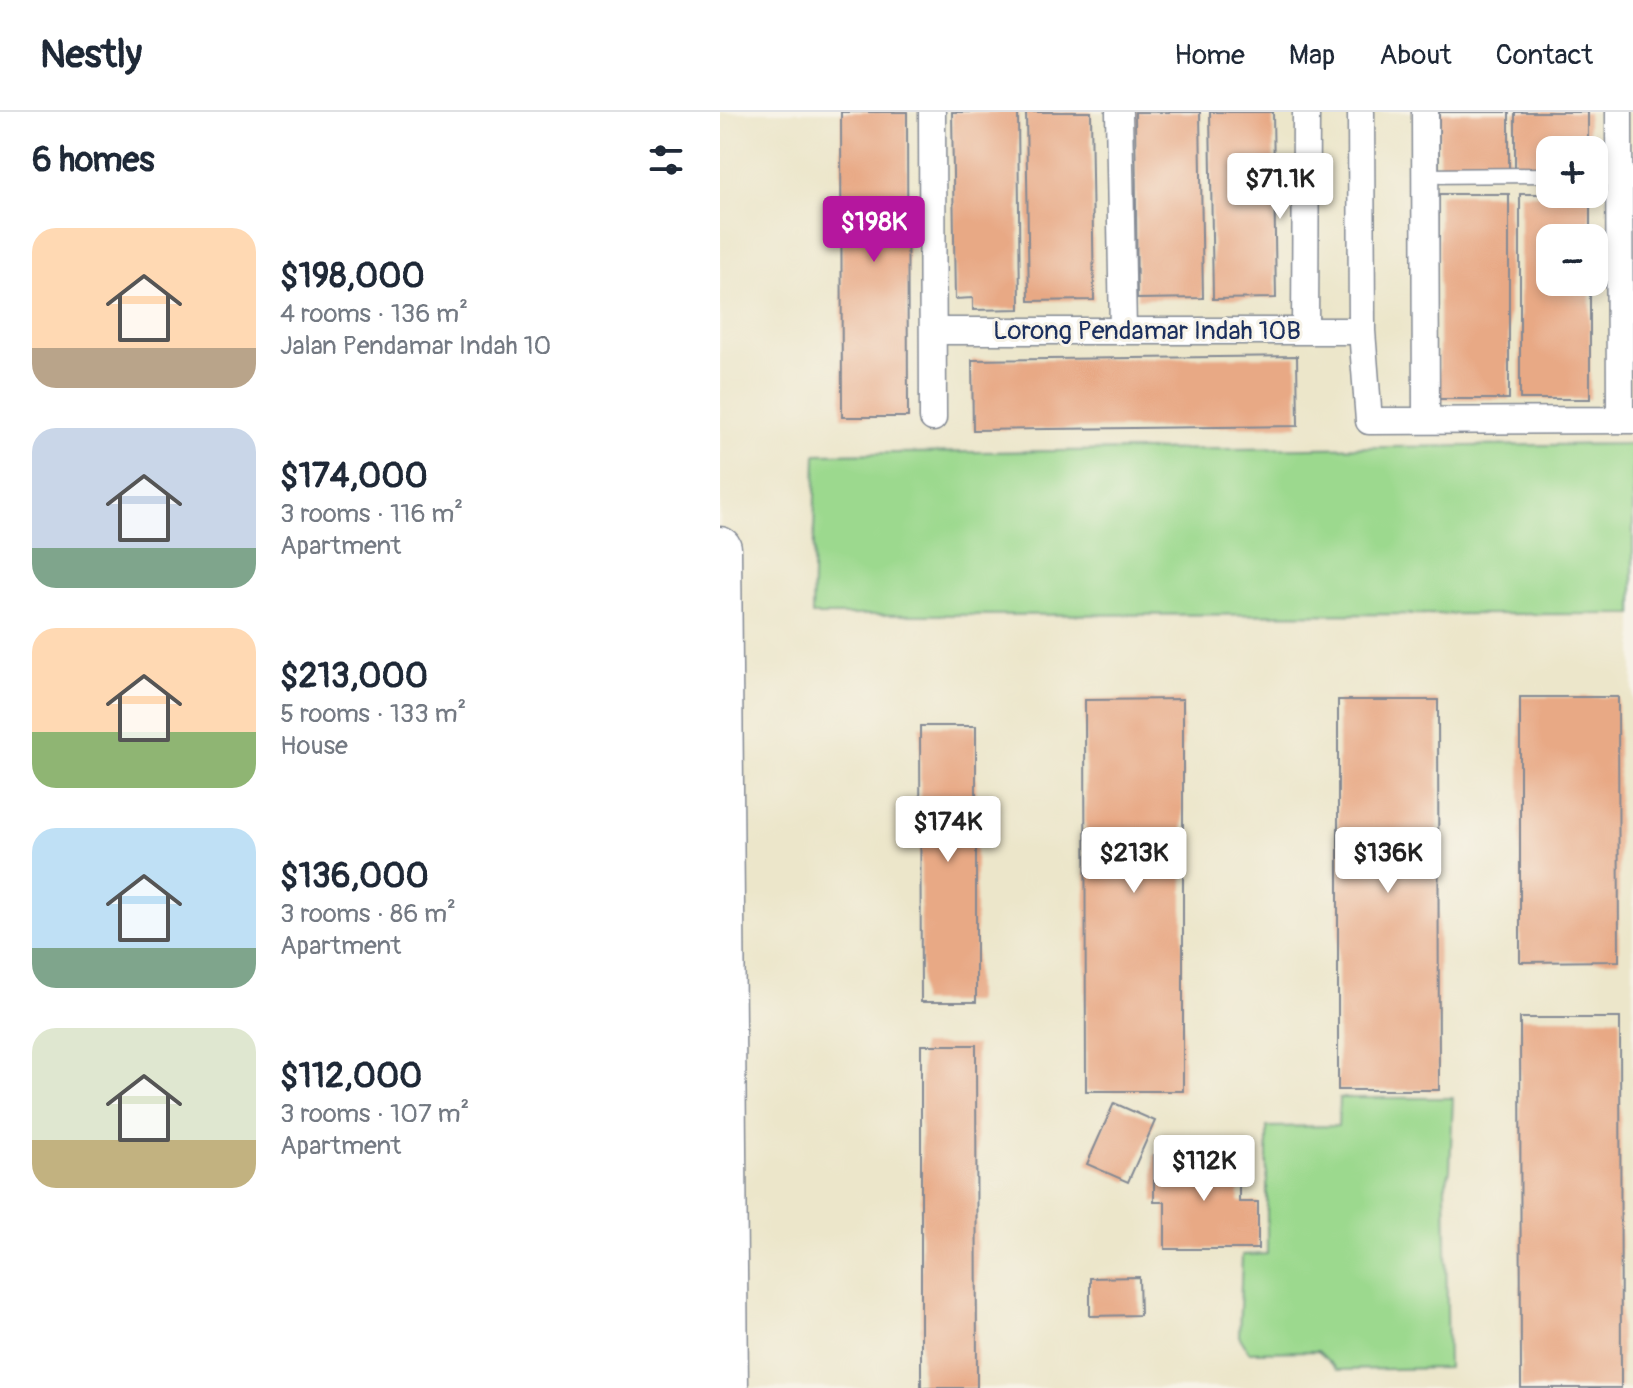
<!DOCTYPE html>
<html lang="en">
<head>
<meta charset="utf-8">
<style>
	:root { --surface:#fff; --page:#f6f6f7; --text:#1f2937; --muted:#747a83; --line:#e0e1e3; --accent:#b5179e }
	body { margin:0; font-family:Pangolin,sans-serif; background:var(--page); color:var(--text); height:100vh; display:flex; flex-direction:column; font-size:30px; white-space:nowrap }
	* { box-sizing:border-box; margin:0 }
	p { font-size:26px; color:var(--muted) }
	.icon { flex:none; width:44px; height:44px; fill:none; stroke:currentColor; stroke-width:2; stroke-linecap:round; stroke-linejoin:round }
	.map { position:relative; flex:1; overflow:hidden }
	.details { display:flex; flex-direction:column; background:var(--surface); width:720px }
	.details>* { flex:none }
	.fabs { position:absolute; left:816px; top:24px; display:grid; gap:16px }
	.fabs a { display:grid; place-items:center; width:72px; height:72px; border-radius:16px; background:var(--surface); box-shadow:0 4px 12px #0003; font-size:40px }
	.price { position:absolute; translate:-50% -68px; padding:0 18px; border-radius:8px; background:#fff; color:#222; font-size:26px; line-height:52px; filter:drop-shadow(0 2px 4px #0008) }
	.price::after { content:''; position:absolute; left:50%; top:48px; width:24px; height:18px; margin-left:-12px; background:inherit; clip-path:polygon(0 0,100% 0,50% 100%) }
	.price.on { background:var(--accent); color:#fff }
	ul { padding:0; list-style:none }
	li { display:flex; align-items:center; gap:24px; height:200px; padding:0 32px }
	li span { display:grid; place-items:center; flex:none; width:224px; height:160px; border-radius:24px; color:#555 }
	li>.icon { margin-inline-start:auto }
	span .icon { width:96px; height:96px; fill:#fffc; stroke-width:1 }
	li b { font-size:34px }
	h2 { display:flex; justify-content:space-between; align-items:center; height:96px; padding:0 32px; font-size:34px }
	header { display:flex; align-items:center; gap:48px; box-sizing:border-box; height:112px; padding:0 40px; background:var(--surface); border-bottom:2px solid var(--line) }
	header strong { font-size:38px }
	nav { display:flex; gap:44px; margin-inline-start:auto; font-size:28px }
	main { display:flex; flex:1; min-height:0 }
	.map>svg:first-child { display:block }
</style>
</head>
<body>
<header>
<strong>Nestly</strong>
<nav><a>Home</a><a>Map</a><a>About</a><a>Contact</a></nav>
</header>
<main>
<section class="details">
<h2>6 homes<svg class="icon" aria-label="filters" viewBox="0 0 24 24"><path d="M4 7h16M4 17h16"/><circle cx="9" cy="7" r="2"/><circle cx="15" cy="17" r="2"/></svg></h2>
<ul>
<li><span style="background:linear-gradient(#ffd9b3 75%,#b9a48a 0)"><svg class="icon" aria-label="home" viewBox="0 0 24 24"><path d="M3 11l9-7 9 7M6 9v11h12V9"/></svg></span><div><b>$198,000</b><p>4 rooms · 136 m²</p><p>Jalan Pendamar Indah 10</p></div></li>
<li><span style="background:linear-gradient(#c9d6e8 75%,#7fa58c 0)"><svg class="icon" aria-label="home" viewBox="0 0 24 24"><path d="M3 11l9-7 9 7M6 9v11h12V9"/></svg></span><div><b>$174,000</b><p>3 rooms · 116 m²</p><p>Apartment</p></div></li>
<li><span style="background:linear-gradient(#ffd9b3 65%,#8fb573 0)"><svg class="icon" aria-label="home" viewBox="0 0 24 24"><path d="M3 11l9-7 9 7M6 9v11h12V9"/></svg></span><div><b>$213,000</b><p>5 rooms · 133 m²</p><p>House</p></div></li>
<li><span style="background:linear-gradient(#bfe0f5 75%,#7fa58c 0)"><svg class="icon" aria-label="home" viewBox="0 0 24 24"><path d="M3 11l9-7 9 7M6 9v11h12V9"/></svg></span><div><b>$136,000</b><p>3 rooms · 86 m²</p><p>Apartment</p></div></li>
<li><span style="background:linear-gradient(#dfe7d0 70%,#c2b280 0)"><svg class="icon" aria-label="home" viewBox="0 0 24 24"><path d="M3 11l9-7 9 7M6 9v11h12V9"/></svg></span><div><b>$112,000</b><p>3 rooms · 107 m²</p><p>Apartment</p></div></li>
</ul>
</section>
<div class="map">
<svg width="913" height="1276" viewBox="0 0 913 1276">
	<rect width="100%" height="100%" fill="#f7f3e8"/>
	<filter id="ink" filterUnits="userSpaceOnUse"><feTurbulence type="fractalNoise" baseFrequency=".0125" numOctaves="2"/><feDisplacementMap in="SourceGraphic" scale="16" xChannelSelector="R" yChannelSelector="G"/><feConvolveMatrix kernelMatrix="1 2 1 2 8 2 1 2 1" color-interpolation-filters="sRGB"/></filter>
	<filter id="wash" filterUnits="userSpaceOnUse"><feTurbulence type="fractalNoise" baseFrequency=".006" numOctaves="4" result="noise"/><feDisplacementMap in="SourceGraphic" scale="32" xChannelSelector="R" yChannelSelector="G"/><feGaussianBlur stdDeviation="1.8" result="paint"/><feColorMatrix in="noise" values="0 0 0 0 0 0 0 0 0 0 0 0 0 0 0 0 0 1.4 0 .05"/><feComposite in="paint" operator="in"/></filter>
	<g filter="url(#wash)">
		<rect width="100%" height="100%" fill="#ece6ca"/>
		<path fill="#9cd98e" stroke="#5c8476" stroke-width="2" d="M913 332V502L92 503 96 342Z
			M619 986H733L730 1058 725 1075 728 1256 617 1258 598 1239 529 1240 519 1224 522 1143 547 1142V1015L618 1014Z"/>
		<g id="blocks">
			<path fill="#e8a985" d="M121 0H187L188 305H122Z
				M232 0H298L300 197 253 198V186L235 187Z
				M306 0H371L374 188 309 189Z
				M415 0H480L483 186 417 187Z
				M490 0H553L556 186 493 187Z
				M719 0H789V58H719Z
				M795 0H868V38H830V58H795Z
				M719 82H789V287H719Z
				M800 82H870V126H830V170H870V287H800Z
				M577 244 578 314 253 318 252 248Z
				M800 585H898L899 849 800 850Z
				M463 587V979H366L365 588Z
				M618 588H718L719 978H618Z
				M200 614H256V890H201Z
				M800 906H900L901 1276H801Z
				M201 933H256L257 1276H201Z
				M394 991 435 1009 408 1070 367 1052Z
				M434 1043H519V1090H538V1137H445V1090H434Z
				M419 1165 420 1203 370 1204V1166Z"/>
		</g>
	</g>
	<g filter="url(#ink)">
		<use href="#blocks" fill-opacity="0" stroke="#848a94" stroke-width="2"/>
		<g fill="none" stroke-linecap="round" stroke-linejoin="round">
			<g stroke="#848a94" stroke-width="17">
				<path id="service" d="M874 63H913
					M705 64 830 63"/>
			</g>
			<g stroke="#848a94" stroke-width="29">
				<path id="minor" d="M212 0 213 306
					M399 0 403 219
					M641 0 642 219 649 309 913 308
					M705 0 706 308
					M899 0 900 307
					M213 219H642
					M585 219 586 0"/>
			</g>
			<g stroke="#848a94" stroke-width="45">
				<path id="primary" d="M0 436 7 1276"/>
			</g>
			<use href="#service" stroke="#fff" stroke-width="14"/>
			<use href="#minor" stroke="#fff" stroke-width="26"/>
			<use href="#primary" stroke="#fff" stroke-width="42"/>
		</g>
	</g>
	<g text-anchor="middle" dominant-baseline="central" stroke-width="6" stroke-linejoin="round" paint-order="stroke">
		<g font-size="26" fill="#1b2f5e" stroke="#f7f3e8">
			<text x="427" y="219">Lorong Pendamar Indah 10B</text>
		</g>
	</g>
</svg>
<div class="fabs">
<a>+</a>
<a>−</a>
</div>
<b class="price" style="left:560px;top:109px">$71.1K</b>
<b class="price on" style="left:154px;top:152px">$198K</b>
<b class="price" style="left:228px;top:752px">$174K</b>
<b class="price" style="left:414px;top:783px">$213K</b>
<b class="price" style="left:668px;top:783px">$136K</b>
<b class="price" style="left:484px;top:1091px">$112K</b>
</div>
</main>
</body>
</html>
